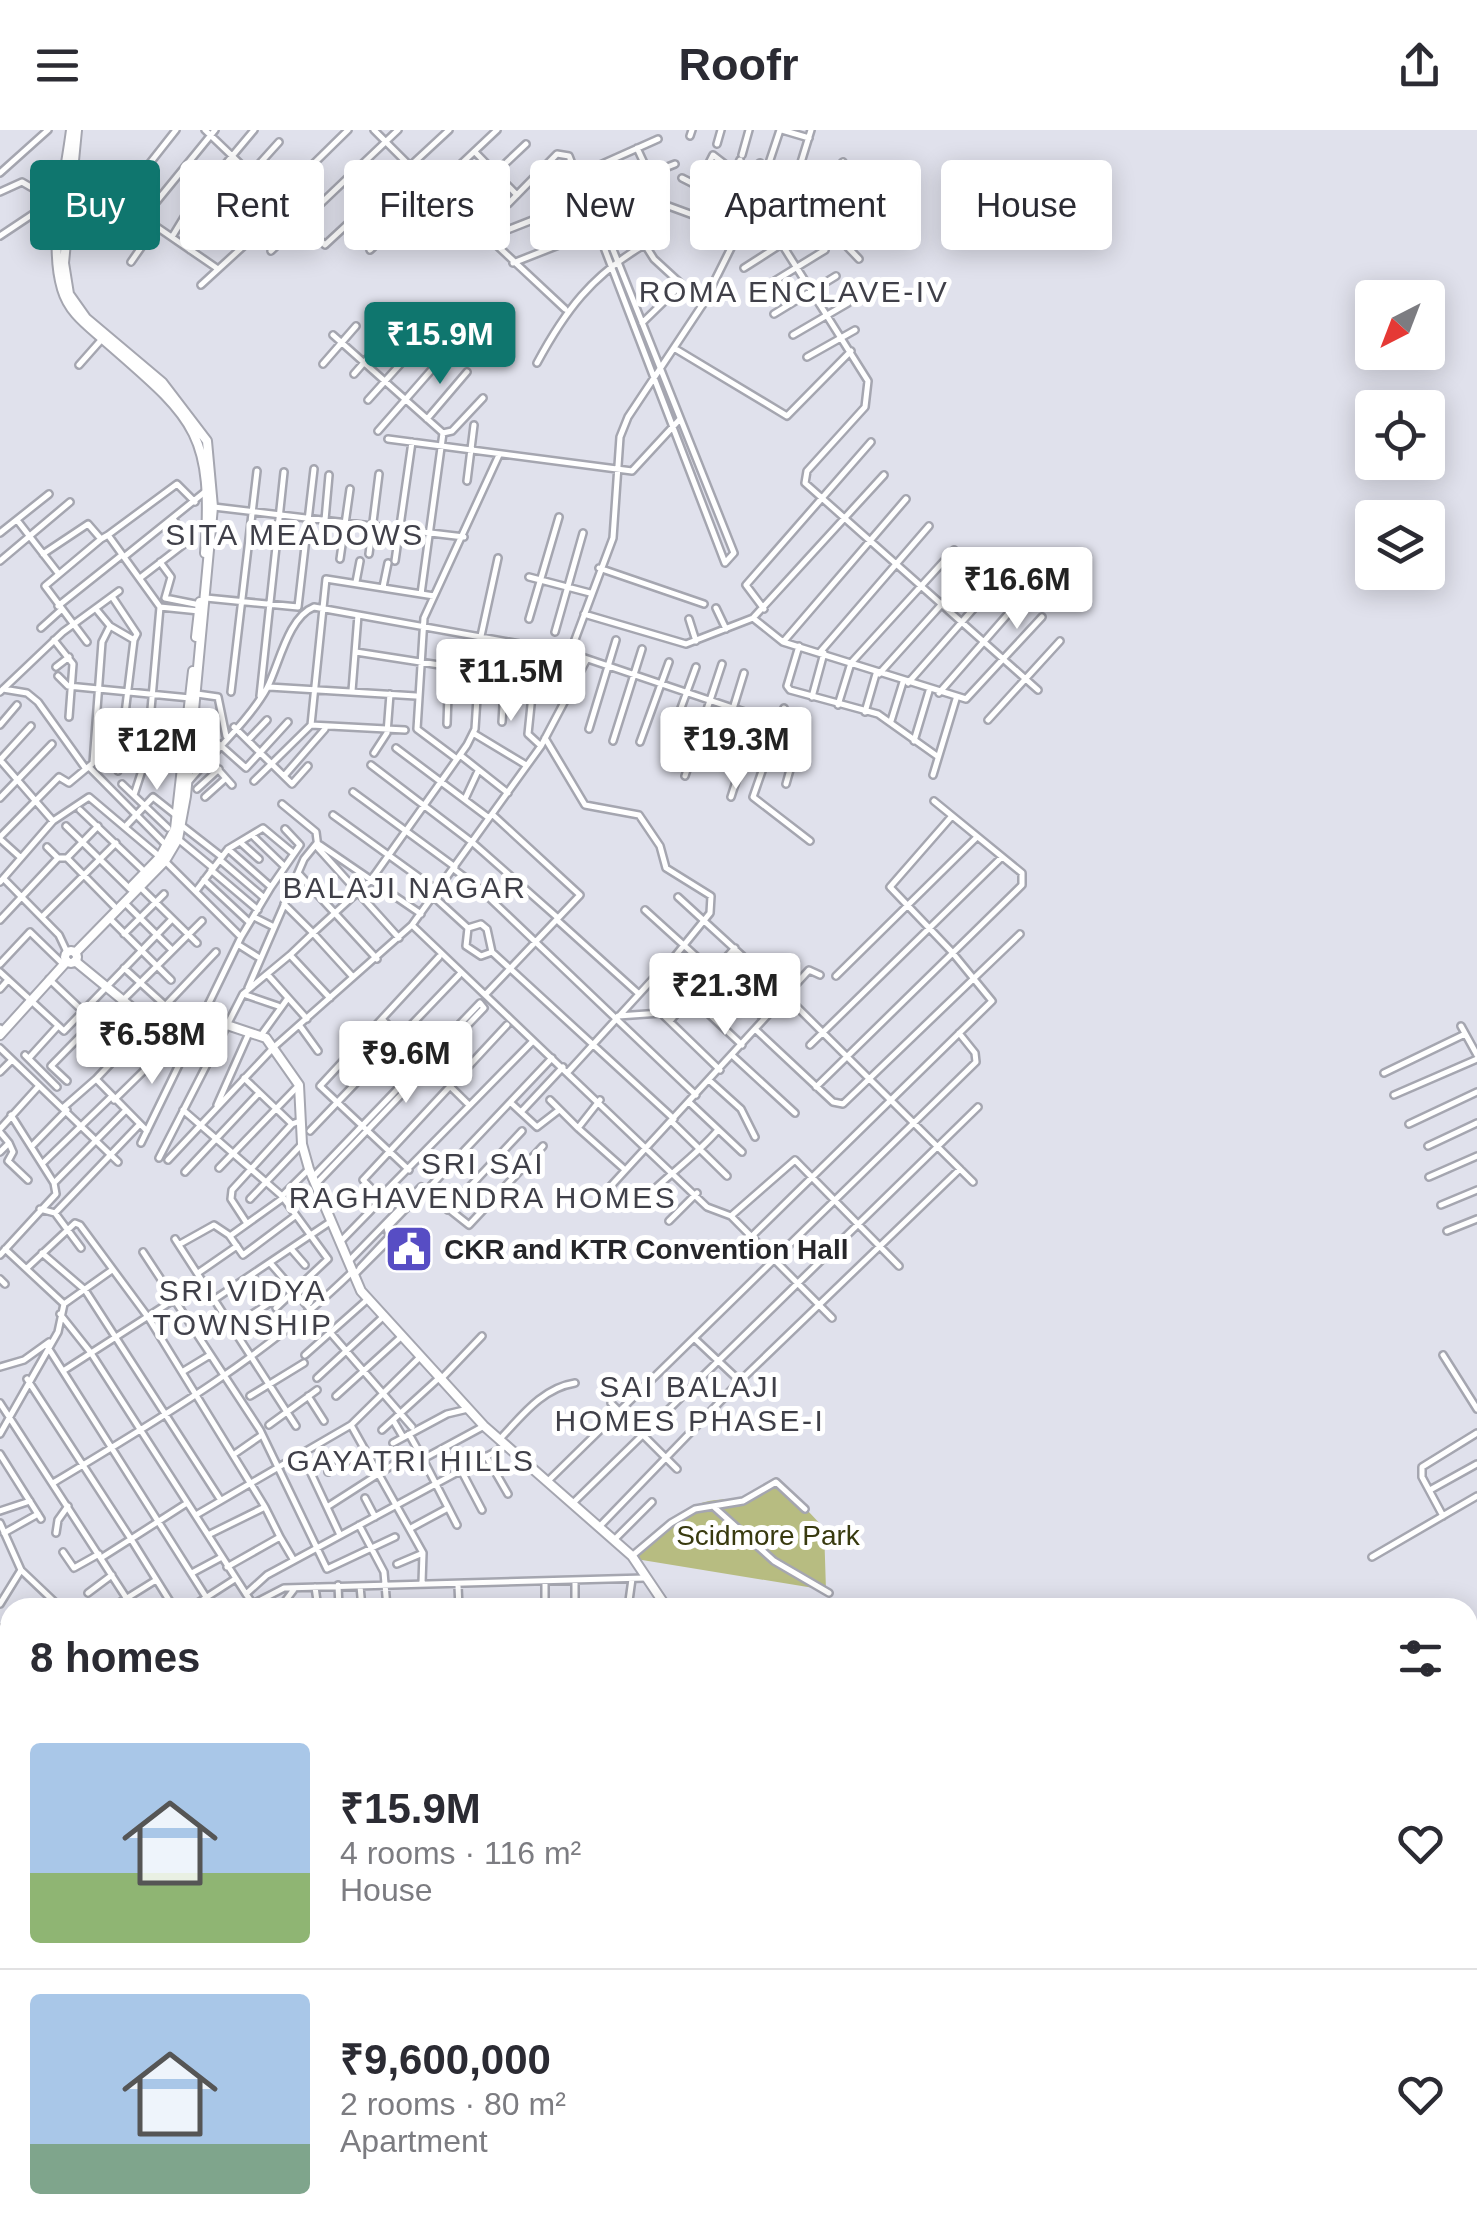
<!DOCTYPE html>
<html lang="en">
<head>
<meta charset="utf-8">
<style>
	:root { --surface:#fff; --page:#f2f2f3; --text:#2b2b33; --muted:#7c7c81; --line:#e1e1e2; --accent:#0f766e }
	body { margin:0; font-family:Arial,sans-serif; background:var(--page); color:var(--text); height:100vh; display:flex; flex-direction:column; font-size:38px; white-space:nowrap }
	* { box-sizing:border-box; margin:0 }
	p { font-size:32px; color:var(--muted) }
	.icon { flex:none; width:55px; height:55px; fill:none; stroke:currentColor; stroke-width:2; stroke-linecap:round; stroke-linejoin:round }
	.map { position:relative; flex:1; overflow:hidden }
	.drawer { position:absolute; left:0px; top:1468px; width:1478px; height:642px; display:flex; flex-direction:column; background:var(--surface); border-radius:30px 30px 0 0; box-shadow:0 5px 25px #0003 }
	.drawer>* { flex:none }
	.top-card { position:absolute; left:30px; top:30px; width:1418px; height:90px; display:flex; gap:20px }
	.needle { width:65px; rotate:222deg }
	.tools { position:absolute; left:1355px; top:150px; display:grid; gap:20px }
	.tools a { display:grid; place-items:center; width:90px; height:90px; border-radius:10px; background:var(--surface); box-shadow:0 5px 25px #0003; font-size:50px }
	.price { position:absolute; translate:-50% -85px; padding:0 22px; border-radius:10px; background:#fff; color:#222; font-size:32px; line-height:65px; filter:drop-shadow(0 2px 5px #0008) }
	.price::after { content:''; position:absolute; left:50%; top:60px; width:30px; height:22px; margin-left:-15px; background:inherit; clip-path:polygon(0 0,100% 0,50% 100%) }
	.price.current { background:var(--accent); color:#fff }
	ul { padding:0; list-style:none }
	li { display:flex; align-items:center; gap:30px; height:250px; padding:0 30px }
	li+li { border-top:2px solid var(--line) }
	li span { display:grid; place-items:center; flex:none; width:280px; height:200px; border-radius:10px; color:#555 }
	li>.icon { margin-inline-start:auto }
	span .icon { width:120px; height:120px; fill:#fffc; stroke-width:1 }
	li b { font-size:42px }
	h2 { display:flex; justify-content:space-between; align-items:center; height:120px; padding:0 30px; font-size:42px }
	.pill { padding:0 35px; border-radius:10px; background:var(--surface); box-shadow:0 5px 25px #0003; font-size:35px; line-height:90px }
	.pill.current { background:var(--accent); color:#fff }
	header { display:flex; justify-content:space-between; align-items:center; height:130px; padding:0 30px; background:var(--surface); font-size:45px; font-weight:600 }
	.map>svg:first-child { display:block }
</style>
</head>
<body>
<header><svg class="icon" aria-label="menu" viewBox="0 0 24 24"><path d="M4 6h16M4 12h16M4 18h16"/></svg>Roofr<svg class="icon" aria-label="share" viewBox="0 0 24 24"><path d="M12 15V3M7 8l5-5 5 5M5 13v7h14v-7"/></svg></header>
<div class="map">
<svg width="1477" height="2108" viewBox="0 0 1477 2108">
	<rect width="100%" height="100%" fill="#e0e1ec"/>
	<path fill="#b7bc81" d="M776 1347 824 1398 826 1460 636 1429C643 1407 685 1375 709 1371 721 1368 737 1371 749 1365 758 1360 766 1352 776 1347Z
		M1090 2100H1203L1170 2108 1164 2101 1156 2108H1079Z"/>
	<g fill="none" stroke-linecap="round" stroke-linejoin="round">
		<g stroke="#a5a6b0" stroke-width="10">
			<path id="minor" d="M205 0 325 115 449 0
				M374 0 455 81 526 14
				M782 0 809 8
				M690 6 692 0
				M717 14 721 0
				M637 18 663 74
				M475 22 517 65
				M742 25 749 0
				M770 30 780 0
				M74 40 218 139
				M0 43 48 0
				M682 48 755 85
				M741 49 773 67
				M698 55 713 25 735 42
				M788 55 859 129
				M729 56 740 30
				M544 60 658 9
				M0 62 22 52 60 74
				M719 66 760 33
				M120 71 176 0
				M805 71 843 32
				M508 74 557 24 569 26 725 433 734 423 604 97
				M458 79 565 179
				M761 81 868 251 865 277 807 341 805 353 1038 560
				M144 87 215 0
				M628 88 654 129 703 174
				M87 94 109 63
				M247 99 348 0
				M0 106 36 82 58 89
				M172 107 192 74 254 0
				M487 108 675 34
				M843 112 875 81
				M733 115 788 77
				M190 120 225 72 279 12
				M370 120 497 0
				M271 121 398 0
				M131 132 156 96
				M513 133 663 74 693 85 698 83 737 106
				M744 138 808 97
				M201 155 249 111
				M760 160 825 120
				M774 184 836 146
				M642 193 681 155
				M333 205 443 303 421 464
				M793 205 848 173
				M674 218 787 286 851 221
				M807 227 855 200
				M537 233C565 181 592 145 644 115
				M323 234 356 196
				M79 235 102 209
				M354 244 395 197
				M368 270 431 200
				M427 289 467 242
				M378 301 448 221
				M443 303 452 301 483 268
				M388 309 632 341 680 289
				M467 351 474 295
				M214 377 464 407
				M17 390 58 443
				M325 390 329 345
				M0 403 49 364
				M108 405 177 354 195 372
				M43 424 88 394 101 409 108 405 160 477
				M369 424 379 344
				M124 427 206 361
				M340 429 350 359
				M0 431 70 372
				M395 431 412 312
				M160 432 171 447 165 468 200 475
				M599 438 704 474
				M529 447 590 463
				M140 448 188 411 174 390
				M356 452 360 431
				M383 457 388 433
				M113 468 137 504 134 510
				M206 468 298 477
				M58 476 122 425
				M298 477 314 339
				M716 478 726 499
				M764 479 746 455 871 312
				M584 484 686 514 753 488 884 345
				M753 488 783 512 966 569 1042 487
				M529 489 559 387
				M689 489 696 511
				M110 496 134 510 118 641
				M41 498 61 480
				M555 502 583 403
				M54 510 73 534 69 587
				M784 511 906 369
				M87 512 45 456 101 409
				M799 516 787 556 790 560 878 584 937 626
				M537 517 528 604 541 616
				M821 521 929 396
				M356 522 574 556
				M570 523 613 408 620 307 628 287 703 174 737 106 799 39 811 0
				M56 537 69 527
				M879 544 976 436
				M58 546 68 556 190 568
				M908 553 998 451
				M269 557 416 566
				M3 559 27 563 38 572 86 639
				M352 561 358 485
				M0 562 63 502 119 461
				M231 562 257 341
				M939 563 1022 468
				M197 564 218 567 226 606
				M260 566 284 342
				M812 567 824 523
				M838 575 851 533 954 420
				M784 578 753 667 810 711
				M865 582 876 544
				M988 590 1060 511
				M891 591 903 552
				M502 592 505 543
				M447 594 449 535
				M0 595 17 575
				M311 595 405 600
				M234 597 292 654 308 636
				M589 599 616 510
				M473 603 526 635
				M545 608 585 675 639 685 660 716 666 738 711 766 710 783 663 841 742 915
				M248 610 267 590
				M613 611 642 519
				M914 611 929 561
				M640 612 669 532
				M219 614 246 638 288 592
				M396 618 489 688
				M666 619 696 537
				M374 623 387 603 390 564
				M147 625 184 633
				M460 625 508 663
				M208 628 232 655
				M457 629 417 599 424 488 499 325
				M0 630 53 691
				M0 630 31 596
				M717 631 744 543
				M371 635 473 713 558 788
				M89 637 167 716
				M933 645 956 569
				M284 646 325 599
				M685 646 722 534
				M190 650C214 622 250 589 267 558 279 535 288 487 314 477L570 523 792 598 800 604 786 654
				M254 651 311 595 326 449 434 466
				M122 654 168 698
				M197 659 219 639
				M353 662 455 737
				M134 665 147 625 160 477 199 481
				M205 667 225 649
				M731 667 757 586
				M0 668 52 614
				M465 669 478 641
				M282 674 316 702 318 718 399 808
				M80 680 145 742
				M333 685 438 761
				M181 695 222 727
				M66 696 130 759
				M125 697 153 667 177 686
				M253 706 284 736
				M0 707 59 647 69 653 93 633 102 512 110 496 96 479
				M0 709 20 727
				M178 709 213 738
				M240 712 259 729
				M320 715 421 784
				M47 717 58 728H67L114 776
				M67 728 98 696
				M220 730 263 767
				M165 731 241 807
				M211 740 258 780
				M455 740 480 759 696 965
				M298 743 377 829
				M5 750 59 805 67 822
				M204 750 249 792
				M0 752 53 691 89 667 160 727
				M139 756 197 813
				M271 757 300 715 285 699
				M196 761 228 719 263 698 293 723
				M434 767 468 798 481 794 487 799 492 822 674 989
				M678 767 785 865 973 1052
				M124 772 171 819
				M284 774 313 803 371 750 467 615 475 599 481 506 498 428
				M645 780 764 888
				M42 787 116 713
				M254 787 272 796
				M109 788 171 850
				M0 790 58 728
				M557 790 639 864
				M412 795 707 1077 731 1086 832 1188
				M468 798 466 816 481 826 492 822
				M124 804 164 764
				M239 815 258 827
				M0 834 30 802 63 834
				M124 838 168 878
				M0 842 64 901 172 789
				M713 842 735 818
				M267 844 307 889
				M836 846 977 707
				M49 849 112 909
				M248 858 304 729 317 713
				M0 859 8 850
				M243 864 278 876
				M486 864 580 765 492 684
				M330 868 290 825 313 803 353 847
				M124 869 202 791
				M618 886 661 883 720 940
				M382 889 469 975
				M670 891 691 867
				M507 895 363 1050 380 1067 531 913
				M300 896 318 921
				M1461 896 1477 925
				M0 898V899
				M755 899 833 972 843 974 1020 804
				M262 904 288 868
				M810 915 1002 727
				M0 918 118 1032
				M25 925 57 957
				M733 926 795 983
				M29 928 58 896
				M0 942 12 930
				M568 942 662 839
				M1384 943 1465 904
				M244 948 292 994
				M96 949 216 822
				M67 951 51 936 93 893
				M710 951 741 979 755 1007
				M816 957 1022 755V743L934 671
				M1394 965 1477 929
				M114 970 166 919
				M550 970 578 998
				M600 970 578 998 623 1038
				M511 973 537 997 559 980
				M690 973 742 1022
				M217 975 249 903
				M64 977 96 949 147 1001
				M183 980 282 1066 328 1129 276 1178
				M521 982 563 937
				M11 985 54 1053
				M672 992 727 1046
				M1409 994 1477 962
				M0 999 38 957
				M310 1001 459 845
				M0 1002 9 1013 0 1022
				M9 1013 13 1022 8 1031 28 1050
				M141 1013 241 807 271 757 228 719
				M33 1015 67 980
				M1428 1016 1477 993
				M159 1028 243 864 290 825
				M168 1030 274 917 412 795 541 616 587 529
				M44 1032 111 967
				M219 1038 299 955
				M409 1040 320 956 439 827
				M185 1042 259 963
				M1429 1047 1477 1026
				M312 1048 480 873 484 878 316 1054
				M610 1057 809 840 820 845
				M427 1060 552 928
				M283 1065 309 1039
				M250 1069 302 1014
				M639 1074C665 1047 694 1028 718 1000
				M1441 1075 1477 1060
				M40 1079 55 1083 81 1118
				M448 1080 522 1001
				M55 1083 139 995
				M731 1086 795 1030 899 1136
				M669 1091 697 1063
				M246 1092 231 1069 232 1060 292 994 300 991
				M1447 1101 1477 1089
				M230 1106 283 1068
				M752 1106 992 871 951 821 890 757 952 686
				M175 1109 296 1296
				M342 1110 377 1074
				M180 1114 214 1095 229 1105 243 1125 295 1086
				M5 1119 64 1174
				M292 1120 305 1135
				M143 1122 260 1300 327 1439 395 1407
				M42 1123 85 1160 220 1369
				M0 1125 56 1064 54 1053 125 981
				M349 1131 421 1057 469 1095 543 1016
				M271 1134 412 1297
				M27 1138 75 1093 80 1095 148 1187 265 1377
				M360 1138 391 1105
				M198 1143 237 1116
				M355 1144 390 1109 387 1098 414 1070
				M253 1147 266 1164
				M0 1149 5 1154
				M215 1169 330 1092
				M60 1184 91 1223 246 1464
				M232 1197 268 1174
				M695 1209 746 1257
				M47 1216 213 1478
				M305 1225 368 1169
				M1443 1225 1477 1279
				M0 1237 24 1230 49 1212
				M63 1241 203 1151
				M182 1242 210 1225
				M317 1248 384 1186
				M27 1249 131 1409 101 1428
				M441 1249 482 1206
				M250 1266 304 1233
				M308 1266 324 1291
				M336 1266 402 1206
				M0 1273 127 1469
				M611 1273 677 1339
				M393 1290 403 1307
				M269 1295 317 1260
				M351 1295 423 1423 422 1453
				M382 1300 439 1248
				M0 1304 58 1202 64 1174 112 1140
				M409 1304 423 1329 409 1337
				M499 1310C521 1287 542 1258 575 1253
				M393 1313 447 1284 468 1279
				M236 1323 262 1305
				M0 1324 41 1389
				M302 1324 340 1405
				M486 1326 508 1364
				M461 1340 482 1380
				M328 1342 366 1321
				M548 1351 976 932 975 923 959 903
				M53 1353C156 1291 265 1227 351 1143
				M1430 1360 1477 1334
				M365 1368 375 1387
				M573 1373 978 977
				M327 1377 397 1332
				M714 1377 774 1431 829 1463
				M0 1381 30 1371
				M196 1385 351 1295 420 1227
				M1443 1386 1422 1347V1337L1477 1303
				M0 1393 21 1440 61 1478
				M359 1395 384 1442 387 1478
				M457 1395 423 1329 484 1296
				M600 1396 740 1251 960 1039
				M411 1398 448 1378
				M4 1403 38 1384
				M56 1403 58 1390 68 1376
				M208 1405 265 1377 280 1407
				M614 1410 652 1372
				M63 1422 74 1438 99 1424
				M632 1426 671 1393 695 1379 743 1371 776 1352 805 1379
				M1372 1427 1477 1366
				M397 1434 423 1423
				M227 1437 280 1407 293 1429
				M192 1443 220 1428
				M545 1451V1478
				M575 1451V1478
				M338 1455 339 1478
				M360 1456 362 1478
				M458 1456 459 1478
				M88 1463 112 1445
				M0 1474 21 1440
				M253 1474 284 1458 645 1448
				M111 1478 156 1450
				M174 1478 131 1409 187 1373
				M190 1478 235 1449
				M250 1478 253 1474 246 1464 267 1445 506 1316
				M280 1478 295 1458
				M313 1478 317 1471 315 1457
				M628 1478 632 1449
				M0 1498 10 1507
				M0 1533 10 1539
				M0 1580 10 1588
				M1468 1599 1477 1593
				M0 1625 10 1611
				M0 1664 10 1669
				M1468 1667 1477 1662
				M0 1704 10 1695
				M0 1733 10 1726
				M0 1761 10 1782
				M0 1834 10 1818
				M1468 1912 1472 1909
				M1468 1948 1477 1941
				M1468 1974 1477 1987
				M1468 1985 1477 1977
				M1471 2018 1477 2014
				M377 2100 383 2108
				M450 2100 459 2108
				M494 2100 501 2108 508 2100
				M646 2100 652 2106 658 2100
				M755 2100 764 2108
				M796 2100 804 2108
				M914 2100 922 2108
				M1013 2100 1018 2108
				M1214 2100 1220 2108
				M1321 2100 1330 2108
				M423 2108 432 2100
				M535 2108 541 2100
				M577 2108 585 2100
				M610 2108 617 2100
				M686 2108 693 2100
				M719 2108 727 2100
				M766 2108 774 2100
				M845 2108 853 2100
				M885 2108 893 2100
				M1027 2108 1039 2100
				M1057 2108 1070 2100
				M1196 2108 1208 2100
				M1235 2108 1245 2100
				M1291 2108 1300 2100
				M1304 2108V2100
				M1365 2108 1373 2100
				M1403 2108 1409 2104 1415 2108"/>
		</g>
		<g stroke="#a5a6b0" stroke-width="12">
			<path id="tertiary" d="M75 831 147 890 227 895 266 908 299 955 302 1014 309 1039 361 1161 484 1296 632 1426 667 1478"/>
		</g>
		<g stroke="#a5a6b0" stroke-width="12">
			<path id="secondary" d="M71 0C65 48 48 112 62 159 69 183 87 195 105 211 193 288 214 300 205 423
				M196 507 200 472
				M132 756 160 727 175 699 193 541
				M65 827a6 6 0 1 1 12 0a6 6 0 1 1-12 0Z
				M75 823 165 731 178 709 186 666 213 377 207 311 162 252 86 188 69 164 64 133 77 0
				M0 905 67 831
				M1468 1779 1477 1774
				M1468 1809 1477 1804
				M0 1954 10 1953
				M0 1960 10 1959
				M256 2100 271 2108
				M272 2100 288 2108
				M947 2108 956 2100
				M971 2108 979 2100"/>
		</g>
		<use href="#minor" stroke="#fff" stroke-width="5"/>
		<use href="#tertiary" stroke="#fff" stroke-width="8"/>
		<use href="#secondary" stroke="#fff" stroke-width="8"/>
	</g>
	<defs>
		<g id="civic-square" transform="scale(2.5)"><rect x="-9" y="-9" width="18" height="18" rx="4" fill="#574dc4" stroke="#fff"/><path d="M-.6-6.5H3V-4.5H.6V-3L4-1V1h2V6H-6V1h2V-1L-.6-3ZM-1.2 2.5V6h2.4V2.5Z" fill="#fff"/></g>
	</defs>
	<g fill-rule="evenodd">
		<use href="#civic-square" x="409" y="1119"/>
	</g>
	<g text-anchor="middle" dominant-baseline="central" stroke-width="10" stroke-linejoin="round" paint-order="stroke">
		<g font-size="28" font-weight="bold" fill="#26262a" stroke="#fff" text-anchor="start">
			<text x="444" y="1119">CKR and KTR Convention Hall</text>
		</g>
		<g font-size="28" fill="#383a0f" stroke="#fff">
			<text x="768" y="1405">Scidmore Park</text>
		</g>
		<g font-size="30" letter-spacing="2.5" fill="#404049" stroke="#fff">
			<text x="794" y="161">ROMA ENCLAVE-IV</text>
			<text x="295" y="404">SITA MEADOWS</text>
			<text x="405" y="757">BALAJI NAGAR</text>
			<text x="483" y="1033">SRI SAI<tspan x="483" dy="34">RAGHAVENDRA HOMES</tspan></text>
			<text x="243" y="1160">SRI VIDYA<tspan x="243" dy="34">TOWNSHIP</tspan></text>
			<text x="690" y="1256">SAI BALAJI<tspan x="690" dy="34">HOMES PHASE-I</tspan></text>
			<text x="411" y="1330">GAYATRI HILLS</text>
		</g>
	</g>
</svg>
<div class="tools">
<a><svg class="needle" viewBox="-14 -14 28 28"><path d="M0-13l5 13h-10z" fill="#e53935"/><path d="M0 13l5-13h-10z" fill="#7c7c81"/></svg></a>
<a><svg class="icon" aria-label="locate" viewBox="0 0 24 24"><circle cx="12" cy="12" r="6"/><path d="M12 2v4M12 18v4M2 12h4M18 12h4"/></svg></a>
<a><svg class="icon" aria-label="layers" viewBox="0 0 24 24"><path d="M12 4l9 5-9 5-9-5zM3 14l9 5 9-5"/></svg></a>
</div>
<b class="price current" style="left:440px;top:257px">₹15.9M</b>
<b class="price" style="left:1017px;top:502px">₹16.6M</b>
<b class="price" style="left:511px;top:594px">₹11.5M</b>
<b class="price" style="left:736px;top:662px">₹19.3M</b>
<b class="price" style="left:157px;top:663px">₹12M</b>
<b class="price" style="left:725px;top:908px">₹21.3M</b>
<b class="price" style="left:152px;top:957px">₹6.58M</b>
<b class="price" style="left:406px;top:976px">₹9.6M</b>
<div class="top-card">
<a class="pill current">Buy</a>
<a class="pill">Rent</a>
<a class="pill">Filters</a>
<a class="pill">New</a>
<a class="pill">Apartment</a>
<a class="pill">House</a>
</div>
<section class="drawer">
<h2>8 homes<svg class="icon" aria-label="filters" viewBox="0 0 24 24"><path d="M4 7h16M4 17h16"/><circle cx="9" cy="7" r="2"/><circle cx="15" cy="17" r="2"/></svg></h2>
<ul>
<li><span style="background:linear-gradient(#a9c7e8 65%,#8fb573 0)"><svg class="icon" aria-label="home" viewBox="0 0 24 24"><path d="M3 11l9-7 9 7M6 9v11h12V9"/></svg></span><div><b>₹15.9M</b><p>4 rooms · 116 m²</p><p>House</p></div><svg class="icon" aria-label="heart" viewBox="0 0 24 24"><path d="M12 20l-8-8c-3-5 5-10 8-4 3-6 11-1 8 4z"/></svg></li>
<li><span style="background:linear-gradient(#a9c7e8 75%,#7fa58c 0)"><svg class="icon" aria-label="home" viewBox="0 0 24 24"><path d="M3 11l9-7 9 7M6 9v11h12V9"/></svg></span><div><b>₹9,600,000</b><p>2 rooms · 80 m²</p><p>Apartment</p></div><svg class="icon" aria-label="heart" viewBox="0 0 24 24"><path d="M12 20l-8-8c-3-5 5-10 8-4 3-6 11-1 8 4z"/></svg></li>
</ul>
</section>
</div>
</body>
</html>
